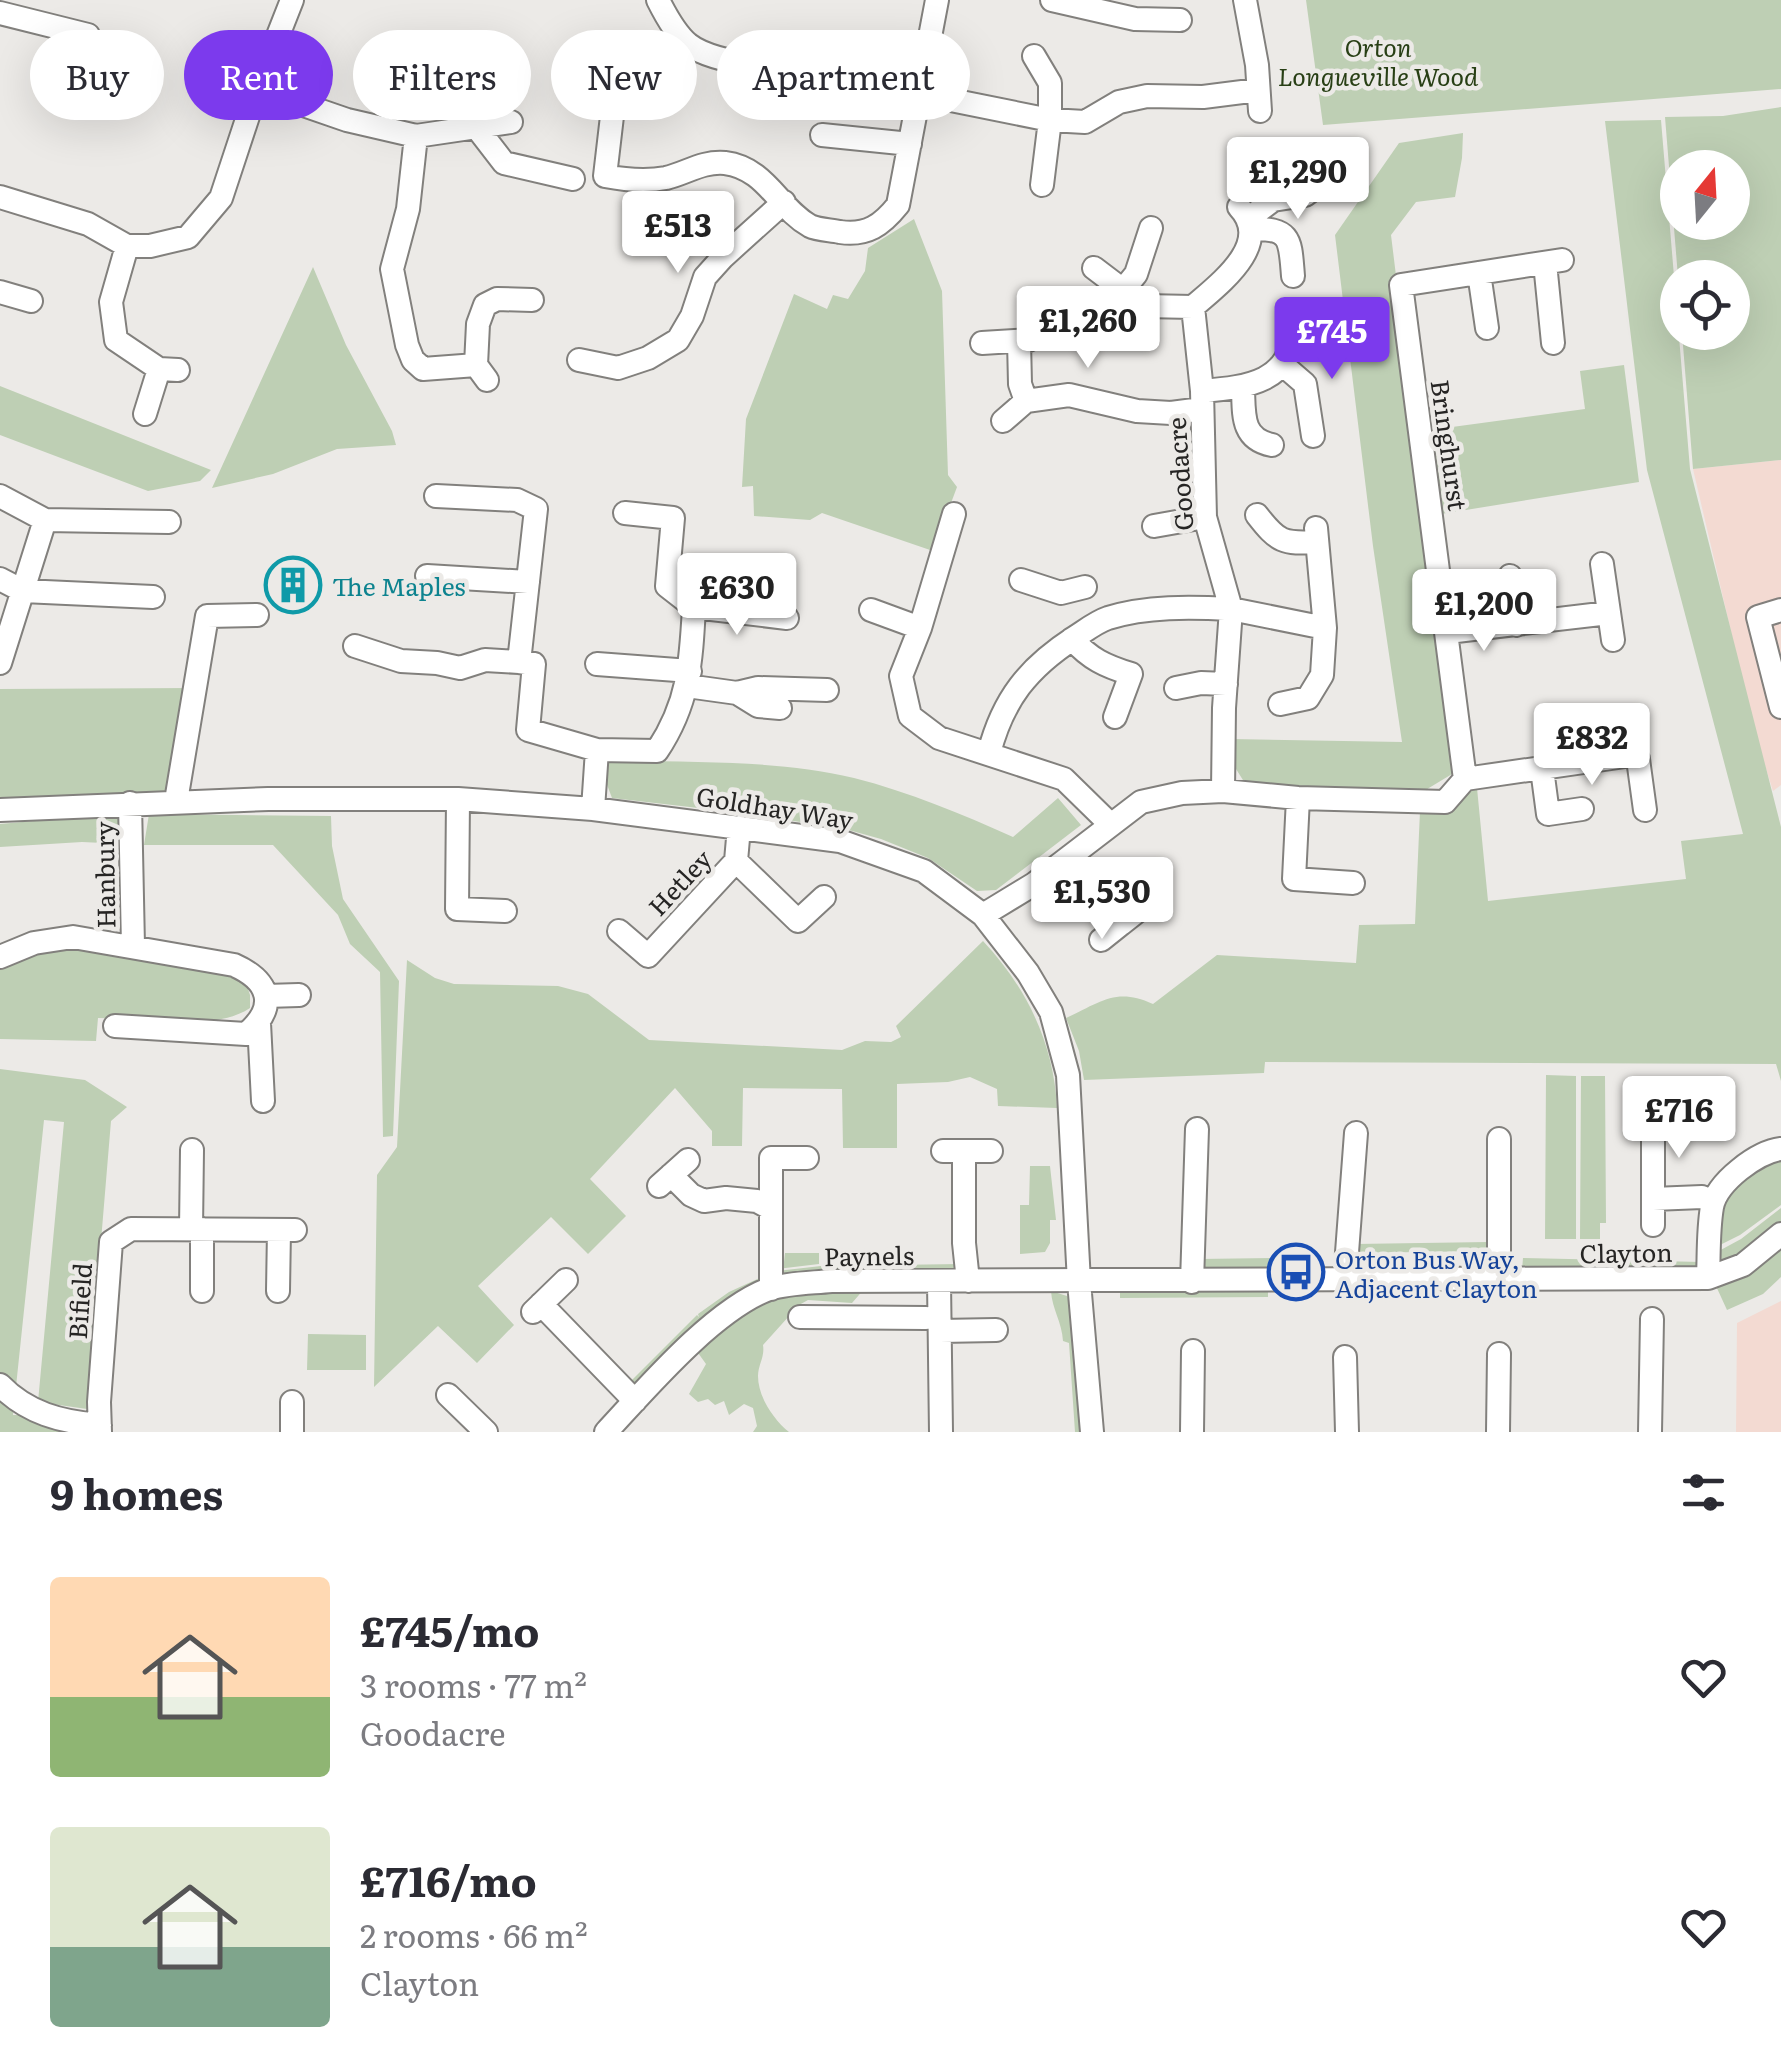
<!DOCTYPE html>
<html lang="en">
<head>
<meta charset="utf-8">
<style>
	:root { --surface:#fff; --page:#f7f7f7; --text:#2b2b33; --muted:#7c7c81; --accent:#7c3aed }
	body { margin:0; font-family:Literata,serif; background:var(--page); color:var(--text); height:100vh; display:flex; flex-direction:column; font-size:38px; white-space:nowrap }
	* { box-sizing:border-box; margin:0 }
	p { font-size:32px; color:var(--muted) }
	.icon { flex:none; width:55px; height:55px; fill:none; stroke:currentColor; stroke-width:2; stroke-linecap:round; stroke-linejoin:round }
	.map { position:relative; height:1432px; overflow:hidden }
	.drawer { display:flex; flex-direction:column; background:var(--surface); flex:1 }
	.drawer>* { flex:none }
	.top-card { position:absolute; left:30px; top:30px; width:1000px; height:90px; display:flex; gap:20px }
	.needle { width:65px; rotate:18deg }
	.buttons { position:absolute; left:1660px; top:150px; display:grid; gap:20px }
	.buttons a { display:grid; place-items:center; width:90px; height:90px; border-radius:50%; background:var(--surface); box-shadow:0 10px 40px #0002; font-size:50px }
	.price { position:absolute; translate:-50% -85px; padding:0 22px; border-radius:10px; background:#fff; color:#222; font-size:32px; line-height:65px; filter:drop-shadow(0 2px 5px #0008) }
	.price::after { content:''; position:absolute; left:50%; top:60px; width:30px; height:22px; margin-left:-15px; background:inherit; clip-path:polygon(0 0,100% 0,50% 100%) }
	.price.selected { background:var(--accent); color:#fff }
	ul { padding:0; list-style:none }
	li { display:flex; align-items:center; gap:30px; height:250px; padding:0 50px }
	li span { display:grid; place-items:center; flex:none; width:280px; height:200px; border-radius:10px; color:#555 }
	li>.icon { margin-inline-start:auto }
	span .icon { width:120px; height:120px; fill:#fffc; stroke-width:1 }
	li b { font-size:42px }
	h2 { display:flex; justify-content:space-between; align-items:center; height:120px; padding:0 50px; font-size:42px }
	.pill { padding:0 35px; border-radius:45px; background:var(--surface); box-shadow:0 10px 40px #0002; font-size:35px; line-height:90px }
	.pill.selected { background:var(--accent); color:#fff }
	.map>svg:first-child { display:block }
</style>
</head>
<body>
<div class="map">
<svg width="1781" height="1432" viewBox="0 0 1781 1432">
	<rect width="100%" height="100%" fill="#eceae7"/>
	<path fill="#f3dad2" d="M1781 460V785L1773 791 1755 734 1693 469Z
		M1781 1301V1432H1736L1737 1323Z"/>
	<path fill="#becfb4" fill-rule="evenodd" d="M1306 0H1781V89L1323 125Z
		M1781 107V460L1693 469 1682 333 1732 332V278L1678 277 1665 117 1723 116ZM1678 168H1732V222H1678Z
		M1661 120 1690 469 1781 827V1081L1776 1064 1265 1062 1264 1073 1084 1080 1079 1051 1066 1018C1101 1002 1116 987 1153 1004L1217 955 1356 963 1359 925 1415 924 1420 811 1466 789 1477 788 1488 901 1686 879 1681 841 1743 834 1647 470 1605 121Z
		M1463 133 1462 158 1455 197 1416 202 1391 235 1457 771 1414 797 1248 788 1236 769 1231 739 1402 742 1373 546 1335 235 1399 143Z
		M914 219 942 291 948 475 957 487 933 551 822 513 810 520 754 516 753 486 742 487 746 419 794 294 827 309 833 295 848 299 865 271 868 248Z
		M313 267 346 345 392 431 396 445 337 449 273 474 212 488Z
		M1624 365 1639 482 1441 514 1430 430 1585 409 1580 371Z
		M0 386 211 470 200 481 148 491 0 435Z
		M193 688 175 800 0 808V689Z
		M608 760C690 763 774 759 854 778 909 792 962 814 1013 837L1058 798 1081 825 996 890 977 891 928 858 881 839 845 829 750 814 612 798 606 782Z
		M149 814 331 816 332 846 343 899 399 981 393 1136 383 1137 380 972 350 944 338 915 273 845H144Z
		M78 817 123 819 125 844 82 842 0 847V824Z
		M983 941C1027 988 1054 1044 1057 1108L998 1106 997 1089 970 1077 948 1082 897 1084V1148H843L842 1089 743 1088 742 1146H712V1131L675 1088 590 1179 626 1216 588 1254 551 1217 478 1286 514 1325 477 1363 438 1326 374 1387 377 1175 397 1147 407 960 435 978 454 984 558 986 588 994 649 1040 842 1050 865 1041 891 1042 901 1037 896 1026Z
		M34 942 136 949 245 980 250 995V1008C215 1032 140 1019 98 1018L96 1041 0 1039V958Z
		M0 1069 85 1080 127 1107 111 1121 87 1409 38 1402 64 1122 44 1120 13 1415H89L90 1432H0Z
		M1546 1075 1576 1076V1239H1545Z
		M1581 1076H1605L1606 1223H1600V1239H1580Z
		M1781 1152V1205L1740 1235 1714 1248C1721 1192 1727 1176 1781 1152Z
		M1030 1166H1050L1056 1220H1050V1243L1045 1252 1020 1254V1205H1029Z
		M1781 1208V1223L1747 1253 1716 1267 1717 1252 1741 1239Z
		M1488 1242V1251L1355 1253V1244Z
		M1781 1247V1277L1763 1294 1727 1310 1716 1286 1738 1279Z
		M785 1253H819V1264L777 1269 776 1264 784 1262Z
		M1281 1258 1276 1273 1203 1272 1199 1259Z
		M1523 1258 1702 1262 1695 1272 1522 1270Z
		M961 1264 954 1275 779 1279 777 1271 821 1266Z
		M764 1276 639 1387 628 1384 697 1315 699 1317 698 1314 729 1292Z
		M865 1288 852 1303 808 1300 799 1305 763 1345C765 1357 758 1365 758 1376 758 1397 774 1420 789 1432H753L757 1426 753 1408 744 1404 729 1415 724 1401 715 1405 708 1399 698 1402 689 1394 706 1364 696 1350 752 1306 798 1289Z
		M1120 1290H1268V1297L1120 1298Z
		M1051 1291 1067 1296 1075 1305 1084 1432H1075L1069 1343 1063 1341C1062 1322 1052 1309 1051 1291Z
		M308 1334 366 1335V1370H307Z"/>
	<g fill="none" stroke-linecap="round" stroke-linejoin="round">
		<g stroke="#82807d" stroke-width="26">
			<path id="minor" d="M658 0C665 14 676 34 688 44 727 75 870 73 923 76
				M1052 0 1135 19 1180 20
				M1245 0 1257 65 1260 111
				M0 13 88 35
				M1034 56 1050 83V120L1042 185
				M616 82 605 176C626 180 645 182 666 178 687 173 702 161 725 163 766 168 778 208 810 226 818 230 831 230 840 232 867 236 882 225 898 205L937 0
				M257 89 347 120 416 136 511 122
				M921 94 1050 120 1085 122 1119 102 1147 96 1203 97 1258 90
				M477 128 504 163 573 179
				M822 135 910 144
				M416 136 408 209 392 269 407 345 413 360 423 369 476 365
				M0 197 88 224 127 246H150L188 237 221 198 257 89 292 0
				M1249 218 1273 200 1305 195 1317 186
				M1251 229C1292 228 1290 240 1293 276
				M127 246 111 302 116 340 159 369 178 370
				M1545 263 1553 343
				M1094 268 1144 306 1193 307
				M1479 273 1487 328
				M1123 290 1136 274 1151 228
				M0 292 31 301
				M1019 341 1020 384 1026 401
				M982 343 1029 340
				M579 360 618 368 648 358 678 340 692 316 705 277 723 257 784 202
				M1283 365 1305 384 1313 436
				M487 380 476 365 478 324 485 305 497 299 532 300
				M1243 388C1244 414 1241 439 1272 445
				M1202 391C1248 387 1291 383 1294 327
				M145 414 159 369
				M1003 421 1026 401 1069 395 1137 411 1171 413 1202 409
				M0 496 45 520 169 522
				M436 496 517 500 536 509 519 662 534 664 528 730 597 750 593 809
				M954 514 920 628 901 676 910 716 939 738 1064 779 1110 824
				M1257 515C1278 542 1283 544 1317 542
				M1154 526 1205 517
				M1316 528 1325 628
				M1602 564 1613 640
				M427 576 528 582
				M1510 576 1516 625
				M0 579 23 591 153 597
				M1021 580 1061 593 1085 587
				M694 607 787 618
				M871 610 920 628
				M1781 610 1758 617 1781 707
				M1448 632 1609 613
				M1072 639C1090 659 1105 666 1131 674L1115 717
				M355 646 401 661 437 663 460 668 485 660 519 662
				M0 663 45 520
				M597 664 690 671
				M687 686 737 693 758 706 780 708
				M1176 688 1201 683 1226 684
				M737 693 758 688 827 690
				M1627 725 1632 755
				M597 750 657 751C689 703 691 663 694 607L667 586 673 518 625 513
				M989 753C1003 699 1028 668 1074 638 1085 631 1096 622 1108 618 1147 606 1190 607 1231 609L1205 517 1202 391 1193 307C1219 284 1274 244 1239 207
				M1542 769 1548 814 1582 809
				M1465 779 1401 285 1562 260
				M1223 791 1224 708 1231 609 1325 628 1322 675 1308 698 1280 704
				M1298 798 1294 879 1353 883
				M458 799 457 909 505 911
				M176 801 207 616 257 615
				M130 803 133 946
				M0 810 268 799H458L593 809 840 841 924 871 983 915 1028 973 1051 1012 1068 1075 1079 1282 1092 1432
				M1068 858 1121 924 1159 894
				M736 861 798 921 824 897
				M983 915 1034 884 1141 802 1182 793 1223 791 1298 798 1445 802 1465 779 1632 755 1638 759 1645 810
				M619 931 648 956 736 861 739 827
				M1101 940 1121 924
				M0 957 34 943 73 937 234 965C270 981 278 1007 246 1034L115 1026
				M266 996 299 995
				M259 1023 263 1101
				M943 1151H991
				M964 1151V1243L968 1281
				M671 1175 691 1195 704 1201 726 1198 757 1201 770 1208
				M659 1186 688 1160
				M1653 1199 1702 1197 1713 1202
				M1653 1225V1123
				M191 1229 192 1150
				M1708 1278C1709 1255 1708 1230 1712 1207 1717 1182 1757 1152 1781 1149
				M1345 1279 1356 1133
				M1499 1280V1139
				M939 1282 941 1432
				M1192 1282 1197 1129
				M771 1289V1158H807
				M202 1291V1229
				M278 1291 279 1230
				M541 1304 635 1401
				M533 1312 566 1280
				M800 1317 926 1318
				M940 1331 996 1330
				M1345 1357 1347 1432
				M0 1385C27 1413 61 1422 100 1425
				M448 1395 486 1432
				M292 1402V1432
				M100 1432 99 1402 111 1242 131 1229 295 1230
				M606 1432C647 1388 713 1310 769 1289 788 1283 812 1283 831 1281L1708 1278 1743 1265 1781 1234
				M1192 1432 1193 1351
				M1498 1432 1499 1354
				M1650 1432 1652 1319"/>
		</g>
		<use href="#minor" stroke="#fff" stroke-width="22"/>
	</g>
	<defs>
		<g id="building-ring" transform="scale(2.875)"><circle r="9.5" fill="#eceae7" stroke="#0f9aa8" stroke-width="1.5"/><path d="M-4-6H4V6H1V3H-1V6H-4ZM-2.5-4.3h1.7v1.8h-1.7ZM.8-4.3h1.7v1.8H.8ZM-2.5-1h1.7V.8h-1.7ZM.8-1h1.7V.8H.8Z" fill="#0f9aa8"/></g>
		<g id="bus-ring" transform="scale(2.875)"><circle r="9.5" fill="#eceae7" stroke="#1a4fb4" stroke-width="1.5"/><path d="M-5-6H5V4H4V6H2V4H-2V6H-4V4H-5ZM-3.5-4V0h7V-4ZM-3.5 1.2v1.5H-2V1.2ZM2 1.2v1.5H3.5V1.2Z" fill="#1a4fb4"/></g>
	</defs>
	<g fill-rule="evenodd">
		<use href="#building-ring" x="293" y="585"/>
		<use href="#bus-ring" x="1296" y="1272"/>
	</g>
	<g text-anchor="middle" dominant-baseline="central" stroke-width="9" stroke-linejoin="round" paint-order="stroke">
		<g font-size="25" font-style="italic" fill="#283f15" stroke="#eceae7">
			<text x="1378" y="46">Orton<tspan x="1378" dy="29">Longueville Wood</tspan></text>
		</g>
		<g font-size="25" fill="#262524" stroke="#eceae7">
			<text transform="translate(1450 445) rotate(82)">Bringhurst</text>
			<text transform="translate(1179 474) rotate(-94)">Goodacre</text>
			<text transform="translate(775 807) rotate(9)">Goldhay Way</text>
			<text transform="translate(104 875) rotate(-91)">Hanbury</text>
			<text transform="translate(679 882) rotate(-47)">Hetley</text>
			<text transform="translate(1626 1252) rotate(-1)">Clayton</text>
			<text transform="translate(869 1255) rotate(-1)">Paynels</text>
			<text transform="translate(79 1301) rotate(-86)">Bifield</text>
		</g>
		<g font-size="25" fill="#0d838f" stroke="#eceae7" text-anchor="start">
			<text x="332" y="585">The Maples</text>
		</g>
		<g font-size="25" fill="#164399" stroke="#eceae7" text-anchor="start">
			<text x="1335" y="1258">Orton Bus Way,<tspan x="1335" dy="29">Adjacent Clayton</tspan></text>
		</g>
	</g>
</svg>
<div class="buttons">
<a><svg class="needle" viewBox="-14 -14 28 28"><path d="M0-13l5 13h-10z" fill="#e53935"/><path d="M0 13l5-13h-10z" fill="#7c7c81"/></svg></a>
<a><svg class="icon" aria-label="locate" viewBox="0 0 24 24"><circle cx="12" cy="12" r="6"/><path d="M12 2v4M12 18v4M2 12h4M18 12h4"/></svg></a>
</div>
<b class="price" style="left:1298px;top:222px">£1,290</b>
<b class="price" style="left:678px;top:276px">£513</b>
<b class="price" style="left:1088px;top:371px">£1,260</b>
<b class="price selected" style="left:1332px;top:382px">£745</b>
<b class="price" style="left:737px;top:638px">£630</b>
<b class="price" style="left:1484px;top:654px">£1,200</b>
<b class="price" style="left:1592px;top:788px">£832</b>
<b class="price" style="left:1102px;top:942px">£1,530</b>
<b class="price" style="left:1679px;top:1161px">£716</b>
<div class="top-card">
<a class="pill">Buy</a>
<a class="pill selected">Rent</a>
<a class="pill">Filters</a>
<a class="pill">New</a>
<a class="pill">Apartment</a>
</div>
</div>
<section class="drawer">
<h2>9 homes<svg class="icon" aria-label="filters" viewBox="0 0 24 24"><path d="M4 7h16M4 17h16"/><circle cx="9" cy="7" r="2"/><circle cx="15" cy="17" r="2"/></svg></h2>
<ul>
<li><span style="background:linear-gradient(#ffd9b3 60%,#8fb573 0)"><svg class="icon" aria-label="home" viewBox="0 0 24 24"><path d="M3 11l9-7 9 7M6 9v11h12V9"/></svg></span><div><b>£745/mo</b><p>3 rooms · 77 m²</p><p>Goodacre</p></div><svg class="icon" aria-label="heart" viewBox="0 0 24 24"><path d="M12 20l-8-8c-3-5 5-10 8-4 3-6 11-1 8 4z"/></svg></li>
<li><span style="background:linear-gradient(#dfe7d0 60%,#7fa58c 0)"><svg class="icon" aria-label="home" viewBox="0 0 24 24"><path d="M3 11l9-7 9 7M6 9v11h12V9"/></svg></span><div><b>£716/mo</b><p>2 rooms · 66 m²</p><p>Clayton</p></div><svg class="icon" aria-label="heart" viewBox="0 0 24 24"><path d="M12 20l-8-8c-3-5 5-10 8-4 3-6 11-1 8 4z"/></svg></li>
</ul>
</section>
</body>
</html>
